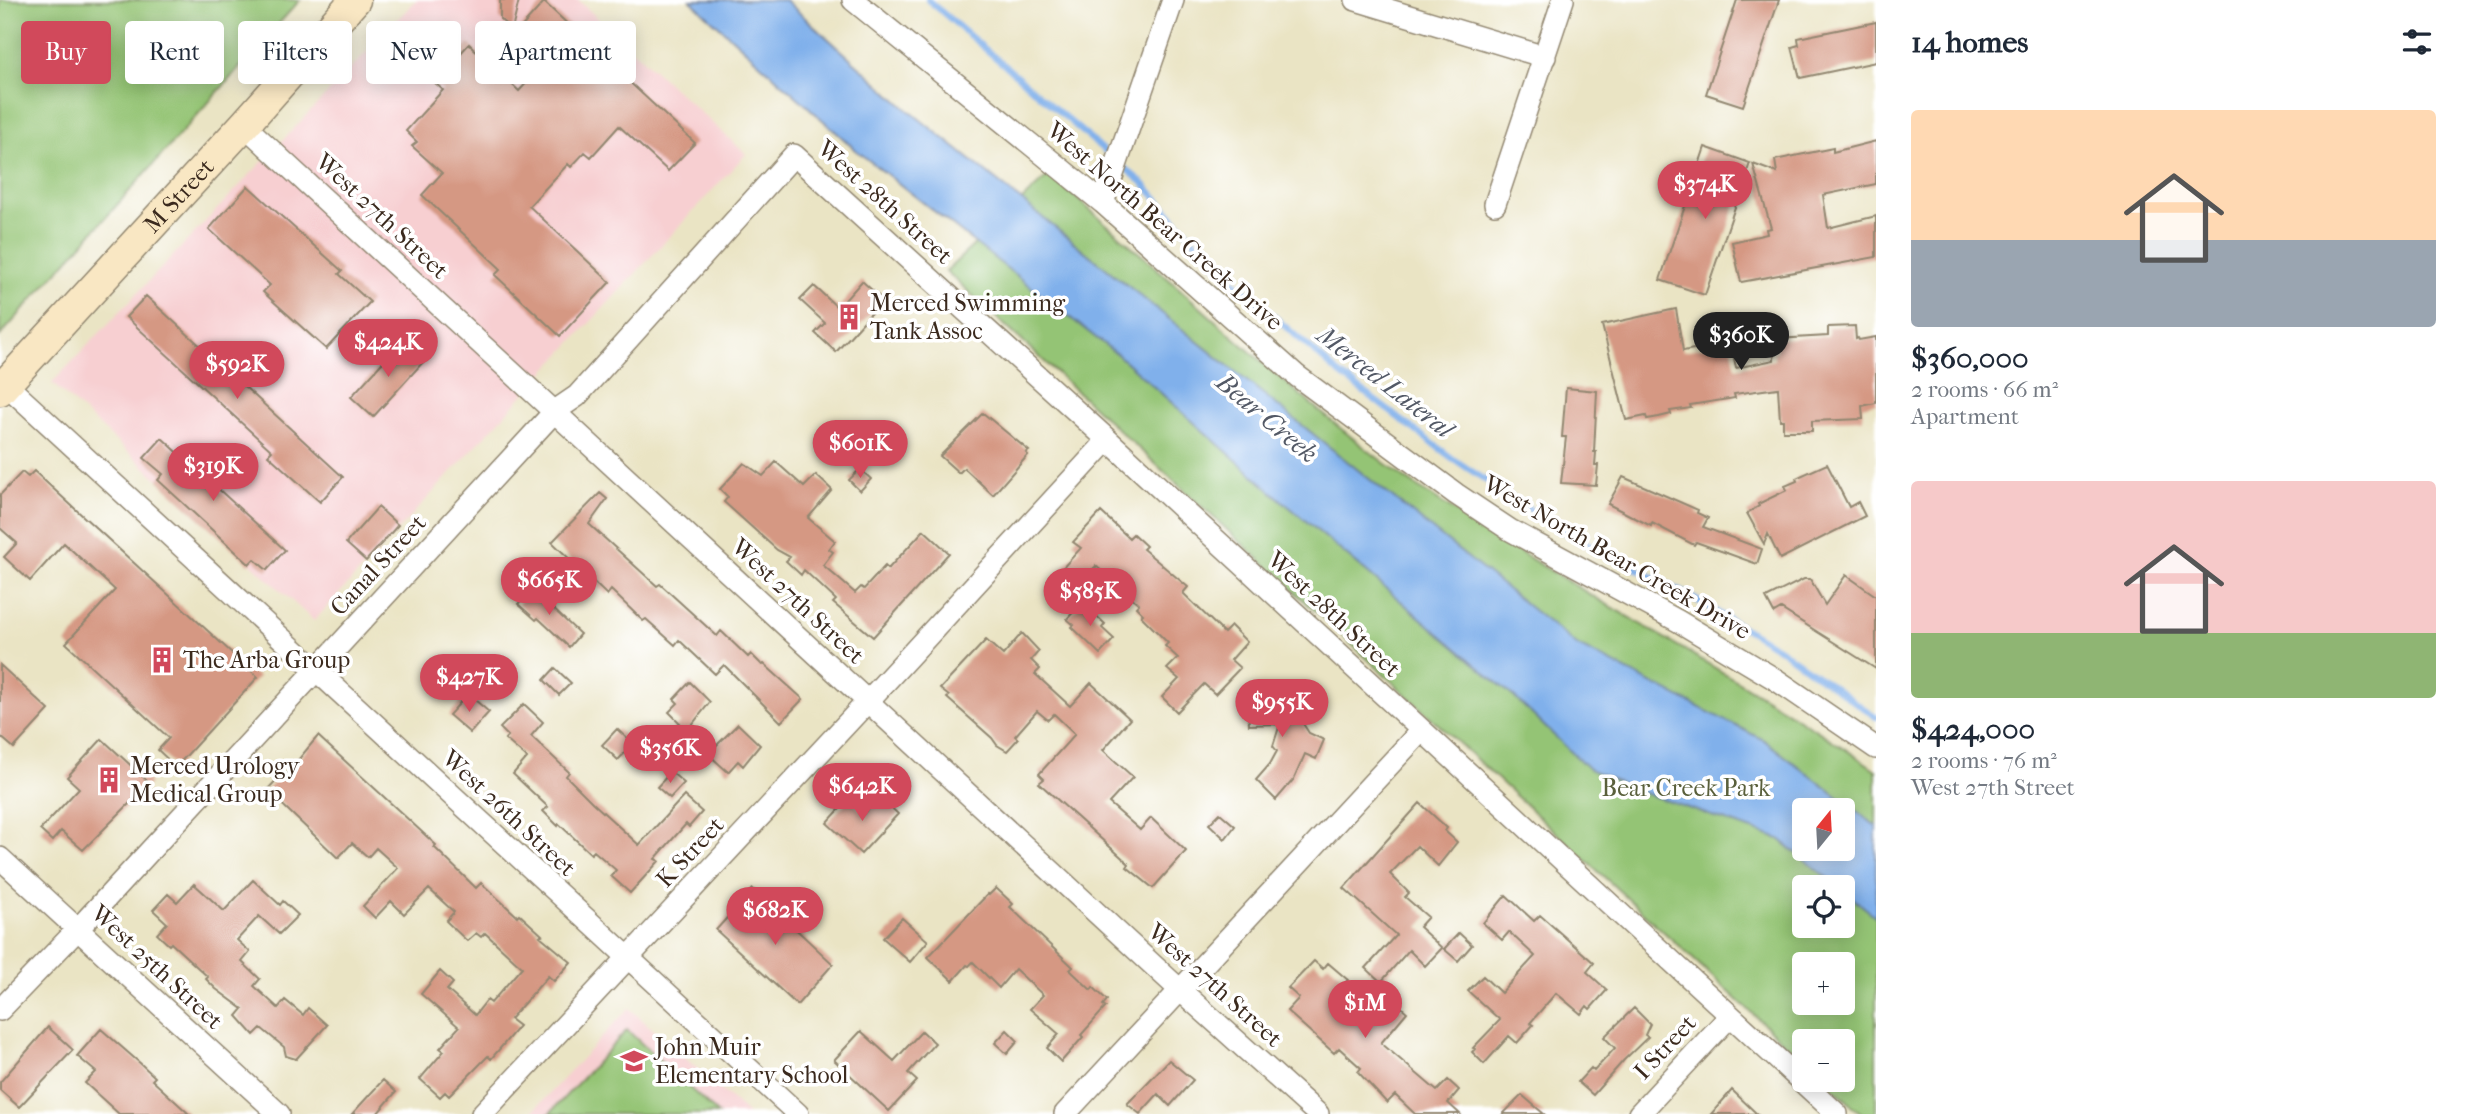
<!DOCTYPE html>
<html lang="en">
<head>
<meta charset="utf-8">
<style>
	:root { --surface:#fff; --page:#f6f6f7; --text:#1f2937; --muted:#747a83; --accent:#d1495b }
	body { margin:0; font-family:"IM FELL French Canon",serif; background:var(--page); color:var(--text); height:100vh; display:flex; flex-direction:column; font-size:26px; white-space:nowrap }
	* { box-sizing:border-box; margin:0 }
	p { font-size:23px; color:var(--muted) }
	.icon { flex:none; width:38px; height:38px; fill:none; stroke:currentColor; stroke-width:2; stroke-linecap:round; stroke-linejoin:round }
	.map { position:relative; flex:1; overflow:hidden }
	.drawer { display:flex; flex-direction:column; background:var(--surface); width:595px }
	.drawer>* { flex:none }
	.top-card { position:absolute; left:21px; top:21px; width:665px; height:63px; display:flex; gap:14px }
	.needle { width:46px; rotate:18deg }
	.controls { position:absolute; left:1792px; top:798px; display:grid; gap:14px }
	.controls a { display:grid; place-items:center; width:63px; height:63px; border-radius:7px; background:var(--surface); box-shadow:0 4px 18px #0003; font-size:35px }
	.price { position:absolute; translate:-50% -60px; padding:0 16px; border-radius:24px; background:var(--accent); color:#fff; font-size:23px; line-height:46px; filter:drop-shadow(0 2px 4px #0008) }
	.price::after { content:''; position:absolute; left:50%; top:42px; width:21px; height:16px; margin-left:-10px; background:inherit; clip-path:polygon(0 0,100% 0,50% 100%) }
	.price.selected { background:#222; color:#fff }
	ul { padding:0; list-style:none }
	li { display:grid; align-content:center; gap:14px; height:371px; padding:0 35px }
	li span { display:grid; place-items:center; height:217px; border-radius:7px; color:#555 }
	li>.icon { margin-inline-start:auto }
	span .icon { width:126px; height:126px; fill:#fffc; stroke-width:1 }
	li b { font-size:30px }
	h2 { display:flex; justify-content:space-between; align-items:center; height:84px; padding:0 35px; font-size:30px }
	.pill { padding:0 24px; border-radius:7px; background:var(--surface); box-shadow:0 4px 18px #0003; font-size:24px; line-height:63px }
	.pill.selected { background:var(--accent); color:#fff }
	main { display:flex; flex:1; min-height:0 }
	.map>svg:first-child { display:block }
</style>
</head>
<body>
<main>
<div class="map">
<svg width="1876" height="1114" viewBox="0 0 1876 1114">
	<rect width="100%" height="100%" fill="#fff"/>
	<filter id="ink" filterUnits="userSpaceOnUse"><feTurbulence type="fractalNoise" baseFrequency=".0143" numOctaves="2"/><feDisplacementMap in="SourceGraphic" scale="14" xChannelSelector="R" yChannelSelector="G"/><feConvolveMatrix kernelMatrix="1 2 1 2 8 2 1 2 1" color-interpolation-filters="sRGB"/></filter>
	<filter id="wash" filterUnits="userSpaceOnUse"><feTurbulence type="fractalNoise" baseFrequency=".00686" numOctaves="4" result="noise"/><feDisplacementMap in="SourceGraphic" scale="28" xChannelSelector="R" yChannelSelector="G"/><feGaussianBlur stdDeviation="1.57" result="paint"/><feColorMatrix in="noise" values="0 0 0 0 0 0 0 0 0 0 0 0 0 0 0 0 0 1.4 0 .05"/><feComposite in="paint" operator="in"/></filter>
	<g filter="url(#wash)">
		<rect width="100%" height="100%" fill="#eae4c4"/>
		<path fill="#f7cfd1" d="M416 0H578L746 154 314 621 52 383Z
			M629 1008 748 1114H530Z"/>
		<path fill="#94c474" stroke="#687749" stroke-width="2" fill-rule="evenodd" d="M0 0H300L0 336Z
			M1049 175C1167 273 1276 382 1399 474 1423 492 1449 507 1474 523 1606 609 1747 680 1876 770V1114H1862L1824 1080H1843V1041H1804V1061L946 271ZM1804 810H1843V849H1804ZM1804 887H1843V926H1804ZM1804 964H1843V1003H1804Z
			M627 1030 718 1114H549Z"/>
		<path fill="#80b0eb" stroke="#5e6d84" stroke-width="2" fill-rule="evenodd" d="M690 0H785L907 109 1578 646 1764 740 1876 826V917L1843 890V887H1839L1779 839 1644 793 1589 769 1514 697 1280 499 1118 355 857 151ZM1804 810H1843V849H1804Z"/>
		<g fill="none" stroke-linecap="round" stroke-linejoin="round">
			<path stroke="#80b0eb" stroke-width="6" d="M928 0 1113 158
				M1121 165 1142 182 1219 268 1336 371 1452 458 1561 530 1688 595 1778 648 1876 717"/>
		</g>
		<g id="blocks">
			<path fill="#d59883" d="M500 0H519L512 30 500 19Z
				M1737 0H1779L1743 106 1706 94Z
				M544 2 587 42 592 37 614 58 609 63 695 143 668 171 619 126 591 157 585 152 571 167 568 164 529 206 610 282 560 336 495 275 501 269 422 195 442 173 412 146 417 142 406 131 443 90 434 82 469 44 519 91 548 60 518 31Z
				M1876 22V62L1800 78 1792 47 1799 45 1798 38Z
				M1876 141V184L1823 195 1828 228 1876 216V257L1741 282 1732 242 1767 234 1766 229 1771 228 1753 164 1777 173 1775 160 1833 148V152Z
				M1705 147 1750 163 1705 295 1660 280Z
				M248 186 342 271 339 274 370 302 326 349 263 292 270 285 209 229Z
				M862 281 883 300 836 352 815 333 825 323 800 300 814 286 838 308Z
				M146 296 343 477 320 502 268 455 272 451 126 317Z
				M1676 309 1683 351 1731 342 1736 368 1774 360V352H1777L1776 339 1828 336V327L1855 326 1856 339 1858 338 1859 340 1876 337V403L1862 406 1863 419 1812 421V431H1783V420H1780L1778 388 1734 394 1735 398 1690 405 1691 408 1670 411 1671 414 1659 417 1647 419 1646 416 1626 420 1602 325Z
				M402 341 424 361 373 417 351 397Z
				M1566 388 1597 391 1594 452H1596L1595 465H1598L1596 485 1561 483 1566 437H1562Z
				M983 413 1029 451 1026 453 1028 455 993 495 964 468 959 473 940 456Z
				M162 438 186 460 196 449 225 476 215 486 285 550 267 570 254 559 249 564 158 480 163 474 144 458Z
				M776 462 804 487 816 475 832 490 808 518 835 541 829 549 833 552 823 565 855 593 861 587 864 589 885 566 888 569 924 530 949 553 873 637 833 603 836 600 804 570 801 575 786 561 790 557 777 550 724 502 728 497 720 489 744 463 763 476Z
				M1827 464 1849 507 1858 502 1865 516 1780 559 1768 534 1764 544 1747 513 1759 506 1758 504 1787 490 1785 486 1797 481 1796 478Z
				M860 469 871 479 860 491 849 480Z
				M34 471 258 677 176 767 158 750 169 738 66 643 115 590 64 543 30 581 4 557 17 543 0 528V495L22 472 28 477Z
				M1623 477 1698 510 1697 513 1708 518 1703 527 1762 549 1757 564 1696 542 1694 545 1652 523 1651 526 1608 504Z
				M600 493 607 499 589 524 657 586 660 584 717 636 721 631 748 657 751 654 762 665 764 664 803 699 781 722 724 665 715 674 679 640 675 645 646 619 643 621 611 590 607 595 552 542Z
				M378 507 398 525 366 561 346 543Z
				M1101 512 1129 538 1133 534 1146 546 1143 549 1188 587 1183 593 1224 633 1231 626 1247 642 1231 660 1240 668 1215 694 1204 684 1177 712 1162 697 1179 679 1167 669 1178 658 1165 646 1168 643 1141 616 1143 614 1136 607 1139 604 1096 566 1075 588 1058 573 1081 548 1073 542Z
				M1846 575 1876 596V669L1781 609 1774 613 1766 598 1804 579H1810L1825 605Z
				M532 589 580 634 569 647 538 618 536 620 518 604Z
				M1082 603 1105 624 1102 628 1114 639 1100 654 1072 627 1074 625 1067 619Z
				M1022 633 1039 651 1031 660 1040 669 1035 674 1070 706 1091 683 1130 719 1103 750 1133 777 1109 803 1140 830 1151 818 1186 851 1153 888 1127 867 1129 864 1039 783 1044 779 1039 774 1075 734 1054 714 1048 720 1037 711 1015 736 1018 739 1007 751 997 745 992 738 947 698 949 696 940 689 986 640 1003 655Z
				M0 665 49 710 14 748 0 736Z
				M555 668 571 683 559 695 544 680Z
				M690 682 710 702 691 726 706 741 690 757 667 735 680 723 669 712 678 703 674 699Z
				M1278 685 1309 733 1324 740 1316 759 1305 754 1294 779 1276 800 1256 780 1270 764 1277 751 1273 746 1280 724 1249 725 1247 695 1263 694Z
				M468 694 489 712 470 733 449 715Z
				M524 704 543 722 531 736 569 772 566 776 593 803 639 845 684 796 702 812 689 827 686 824 655 859 659 861 630 893 611 876 616 870 594 851 591 854 559 824 558 826 543 811 548 807 513 774 527 758 505 739 508 736 500 728Z
				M738 724 760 745 743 766 738 761 728 772 708 754Z
				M617 729 633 744 618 760 602 745Z
				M318 736 436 845 434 847 476 888 481 883 517 916 519 914 542 935 540 936 571 962 554 981 548 976 510 1019 519 1026 491 1059 488 1056 449 1096 445 1092 440 1097 420 1079 444 1051 440 1048 459 1027 421 994 440 971 453 983 447 990 475 1015 487 1000 491 1003 522 967 485 933 481 937 476 933 467 941 446 921 454 912 429 889 404 914 391 901 375 918 363 906 398 868 376 848 368 857 352 843 338 858 267 790 281 775 283 778Z
				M102 739 150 783 83 850 61 831 52 841 40 830 79 788 67 777Z
				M671 772 684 783 670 798 657 787Z
				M879 796 898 814 861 854 827 823 849 799 864 813Z
				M1420 803 1447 828 1445 831 1457 842 1438 866 1417 846 1390 874 1409 893 1405 897 1428 917 1419 927 1442 948 1425 966 1409 950 1381 982 1366 968 1396 935 1344 888Z
				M1220 813 1235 826 1225 839 1209 824Z
				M253 880 280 905 283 901 298 915 279 934 259 916 237 940 250 952 242 962 260 979 254 986 278 1008 285 1000 303 1015 308 1008 327 1025 296 1059 286 1056 284 1047 261 1028 254 1035 237 1016 243 1009 216 989 206 979 208 977 171 943 169 945 157 934 167 923 153 910 168 894 177 902 194 884 224 911Z
				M996 888 1013 904 1010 907 1073 967 1070 970 1091 990 1093 987 1107 1000 1103 1005 1106 1007 1081 1035 1083 1037 1061 1062 1047 1048 1059 1034 1030 1009 1043 995 1015 969 999 988 973 962 969 966 967 965 953 981 928 957 988 894 989 895Z
				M753 889 833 964 797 1005 716 930Z
				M1506 895 1534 921 1540 915 1594 963 1587 972 1607 990 1590 1009 1587 1006 1581 1014 1556 993 1530 1023 1533 1025 1517 1043 1509 1036 1484 1064 1472 1052 1475 1049 1473 1048 1500 1020 1468 991 1483 976 1501 993 1535 956 1509 932 1502 940 1483 923Z
				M902 918 928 941 910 962 883 938Z
				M1459 933 1472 945 1458 961 1444 949Z
				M1314 961 1323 969 1328 963 1348 980 1337 993 1363 1017 1385 993 1407 1012 1381 1043 1437 1091 1448 1080 1459 1090 1448 1103 1460 1114H1415L1395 1095 1387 1103 1358 1072 1361 1068 1339 1048 1334 1053 1287 1011 1299 998 1288 988Z
				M1634 1008 1650 1024 1645 1035 1648 1037 1624 1060 1593 1095 1578 1082 1591 1068 1594 1071 1615 1048 1604 1037Z
				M48 1027 73 1050 19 1107 0 1090V1082Z
				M101 1029 141 1064 155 1077 152 1080 189 1114H119L85 1083 96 1072 77 1056Z
				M1007 1030 1018 1041 1007 1054 995 1043Z
				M861 1031 894 1061 922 1031 935 1043 908 1073 917 1081 889 1111 834 1060Z
				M1169 1060 1193 1080 1170 1106 1158 1094 1140 1114 1127 1104Z
				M383 1080 396 1092 377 1114H352Z
				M1732 1090 1757 1114H1711Z
				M1522 1095 1544 1114H1503Z"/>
		</g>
	</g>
	<g filter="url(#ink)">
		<use href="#blocks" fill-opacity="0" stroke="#928771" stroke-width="2"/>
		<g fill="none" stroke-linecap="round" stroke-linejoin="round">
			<g stroke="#928771" stroke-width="24">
				<path id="street" d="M853 0 1103 203 1297 376 1456 494 1510 530 1678 621 1775 679 1876 748
					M1356 0 1545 57
					M244 125 1180 990 1318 1114
					M1103 203 1173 0
					M1495 204 1563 0
					M0 379 798 1114
					M0 858 279 1114
					M0 1010 78 929 555 411 577 396 794 155 1108 440 1837 1114
					M482 1114 868 701 1108 440
					M1065 1114 1421 731
					M1639 1114 1730 1016"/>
			</g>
			<g stroke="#928771" stroke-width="33">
				<g id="secondary">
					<path id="s1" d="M0 390 244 125 355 0"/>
				</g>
			</g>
			<use href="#street" stroke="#fff" stroke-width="21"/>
			<use href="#secondary" stroke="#f9e7c3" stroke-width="30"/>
		</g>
	</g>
	<defs>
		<g id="building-bare" transform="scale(2.1)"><path d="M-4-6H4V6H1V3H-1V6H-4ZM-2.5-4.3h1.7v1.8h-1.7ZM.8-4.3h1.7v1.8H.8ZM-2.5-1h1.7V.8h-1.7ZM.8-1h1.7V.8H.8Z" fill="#d1495b" stroke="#fff" stroke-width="2.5" paint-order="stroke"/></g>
		<g id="school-bare" transform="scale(2.1)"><path d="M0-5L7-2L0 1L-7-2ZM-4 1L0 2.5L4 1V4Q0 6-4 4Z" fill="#d1495b" stroke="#fff" stroke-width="2.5" paint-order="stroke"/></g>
	</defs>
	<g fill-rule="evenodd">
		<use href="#building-bare" x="849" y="317"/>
		<use href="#building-bare" x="162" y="660"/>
		<use href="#building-bare" x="109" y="780"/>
		<use href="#school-bare" x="634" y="1061"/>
	</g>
	<g text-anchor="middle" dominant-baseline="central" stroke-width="7" stroke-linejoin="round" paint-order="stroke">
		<g font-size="24" fill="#3b2a1e" stroke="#fff">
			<text stroke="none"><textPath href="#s1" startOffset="264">M Street</textPath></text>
			<text transform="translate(885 202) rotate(42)">West 28th Street</text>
			<text transform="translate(382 216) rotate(43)">West 27th Street</text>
			<text transform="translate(1165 226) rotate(41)">West North Bear Creek Drive</text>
			<text transform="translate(1617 557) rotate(30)">West North Bear Creek Drive</text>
			<text transform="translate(378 565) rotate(-47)">Canal Street</text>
			<text transform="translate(798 601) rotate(43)">West 27th Street</text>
			<text transform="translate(1334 614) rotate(43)">West 28th Street</text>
			<text transform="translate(509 813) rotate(43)">West 26th Street</text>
			<text transform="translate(690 852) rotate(-47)">K Street</text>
			<text transform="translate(157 967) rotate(43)">West 25th Street</text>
			<text transform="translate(1215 985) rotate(42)">West 27th Street</text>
			<text transform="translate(1665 1047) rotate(-47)">I Street</text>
		</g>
		<g font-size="24" fill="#3b2a1e" stroke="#fff" text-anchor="start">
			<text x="870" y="303">Merced Swimming<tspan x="870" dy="28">Tank Assoc</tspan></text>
			<text x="183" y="660">The Arba Group</text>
			<text x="130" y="766">Merced Urology<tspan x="130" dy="28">Medical Group</tspan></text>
			<text x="655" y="1047">John Muir<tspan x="655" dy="28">Elementary School</tspan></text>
		</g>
		<g font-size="24" fill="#5a603c" stroke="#fff">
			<text x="1686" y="788">Bear Creek Park</text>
		</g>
		<g font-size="26" font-style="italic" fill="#535966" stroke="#fff">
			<text transform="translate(1385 382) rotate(38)">Merced Lateral</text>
			<text transform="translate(1267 418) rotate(40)">Bear Creek</text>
		</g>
	</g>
</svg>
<div class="controls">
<a><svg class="needle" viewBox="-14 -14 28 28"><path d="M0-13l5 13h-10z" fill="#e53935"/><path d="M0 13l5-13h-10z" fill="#747a83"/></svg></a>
<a><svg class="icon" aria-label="locate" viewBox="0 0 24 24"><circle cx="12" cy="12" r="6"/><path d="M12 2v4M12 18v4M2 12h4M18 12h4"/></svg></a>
<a>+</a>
<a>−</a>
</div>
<b class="price" style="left:1705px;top:221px">$374K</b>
<b class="price selected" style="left:1741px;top:372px">$360K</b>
<b class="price" style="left:388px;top:379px">$424K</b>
<b class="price" style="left:237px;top:401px">$592K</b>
<b class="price" style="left:860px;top:480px">$601K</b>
<b class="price" style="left:213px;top:503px">$319K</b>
<b class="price" style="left:549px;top:617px">$665K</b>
<b class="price" style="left:1090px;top:628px">$585K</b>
<b class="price" style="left:469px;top:714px">$427K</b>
<b class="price" style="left:1282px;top:739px">$955K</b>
<b class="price" style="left:670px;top:785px">$356K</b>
<b class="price" style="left:862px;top:823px">$642K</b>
<b class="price" style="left:775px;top:947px">$682K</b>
<b class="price" style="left:1365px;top:1040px">$1M</b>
<div class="top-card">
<a class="pill selected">Buy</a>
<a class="pill">Rent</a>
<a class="pill">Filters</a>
<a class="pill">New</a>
<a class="pill">Apartment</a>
</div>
</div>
<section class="drawer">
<h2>14 homes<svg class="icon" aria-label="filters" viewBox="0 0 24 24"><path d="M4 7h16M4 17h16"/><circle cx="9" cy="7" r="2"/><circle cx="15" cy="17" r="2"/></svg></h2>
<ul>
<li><span style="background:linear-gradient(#ffd9b3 60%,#9aa5b1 0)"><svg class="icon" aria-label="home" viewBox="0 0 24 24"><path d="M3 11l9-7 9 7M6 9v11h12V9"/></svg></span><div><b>$360,000</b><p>2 rooms · 66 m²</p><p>Apartment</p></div></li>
<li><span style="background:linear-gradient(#f6c9c9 70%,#8fb573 0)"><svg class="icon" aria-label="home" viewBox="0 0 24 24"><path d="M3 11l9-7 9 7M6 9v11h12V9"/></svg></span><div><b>$424,000</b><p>2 rooms · 76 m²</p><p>West 27th Street</p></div></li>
</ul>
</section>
</main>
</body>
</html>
